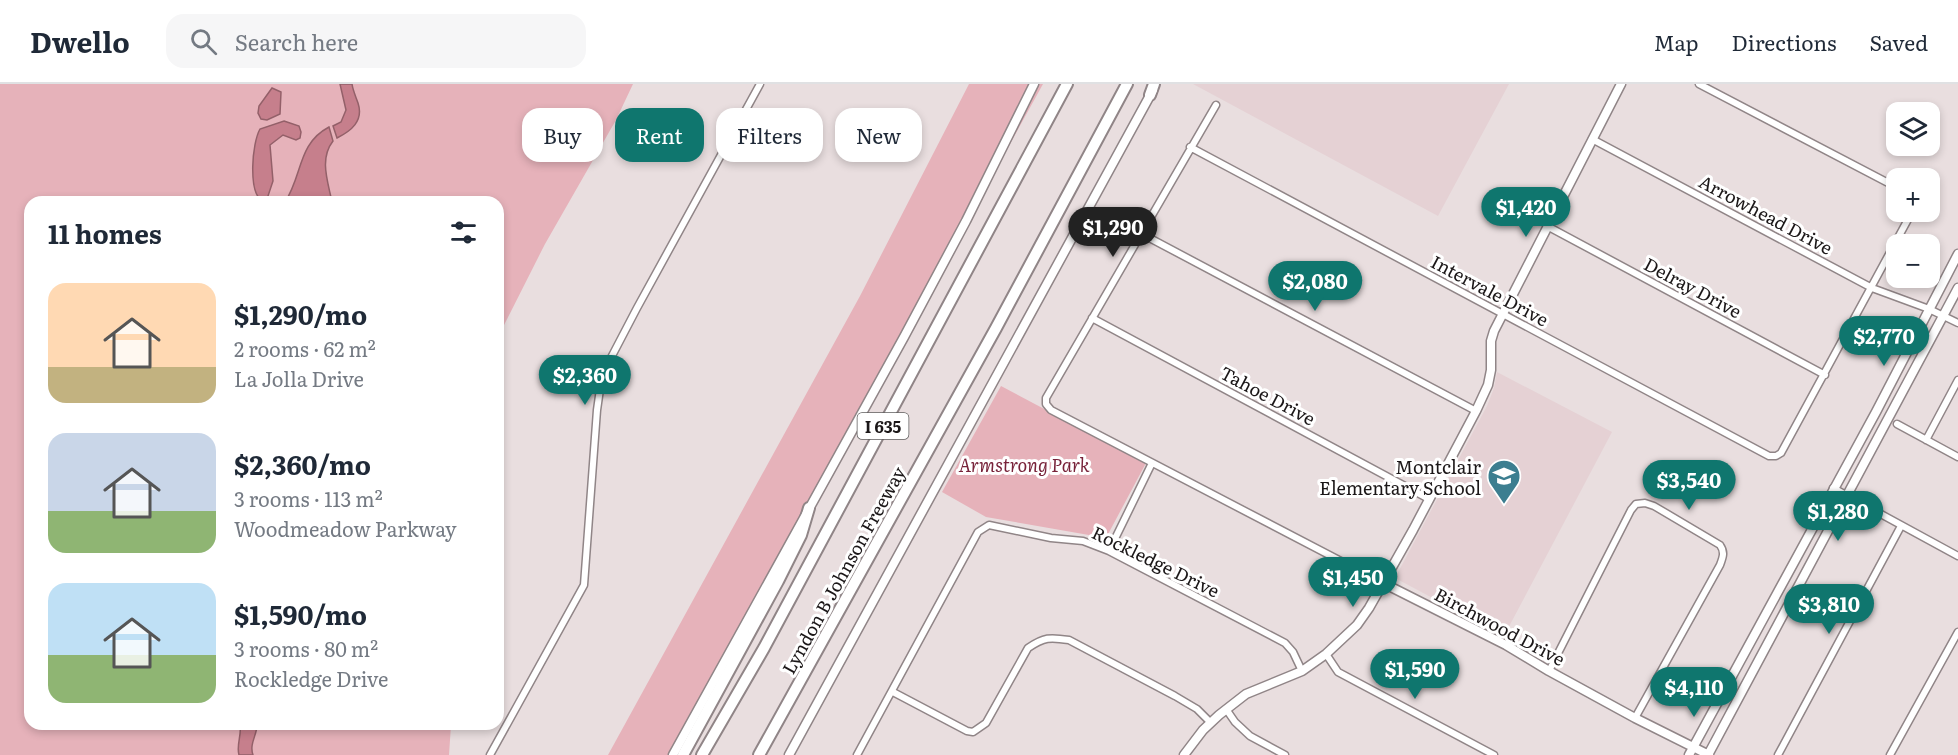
<!DOCTYPE html>
<html lang="en">
<head>
<meta charset="utf-8">
<style>
	:root { --surface:#fff; --page:#f6f6f7; --text:#1f2937; --muted:#747a83; --line:#e0e1e3; --accent:#0f766e }
	body { margin:0; font-family:Literata,serif; background:var(--page); color:var(--text); height:100vh; display:flex; flex-direction:column; font-size:22px; white-space:nowrap }
	* { box-sizing:border-box; margin:0 }
	p { font-size:20px; color:var(--muted) }
	.icon { flex:none; width:33px; height:33px; fill:none; stroke:currentColor; stroke-width:2; stroke-linecap:round; stroke-linejoin:round }
	.map { position:relative; flex:1; overflow:hidden }
	.side { position:absolute; left:24px; top:112px; width:480px; height:534px; display:flex; flex-direction:column; background:var(--surface); border-radius:18px; box-shadow:0 3px 9px #0003 }
	.side>* { flex:none }
	.guide { position:absolute; left:522px; top:24px; width:570px; height:54px; display:flex; gap:12px }
	.fabs { position:absolute; left:1886px; top:18px; display:grid; gap:12px }
	.fabs a { display:grid; place-items:center; width:54px; height:54px; border-radius:12px; background:var(--surface); box-shadow:0 3px 9px #0003; font-size:30px }
	.price { position:absolute; translate:-50% -51px; padding:0 14px; border-radius:21px; background:var(--accent); color:#fff; font-size:20px; line-height:39px; filter:drop-shadow(0 2px 3px #0008) }
	.price::after { content:''; position:absolute; left:50%; top:36px; width:18px; height:14px; margin-left:-9px; background:inherit; clip-path:polygon(0 0,100% 0,50% 100%) }
	.price.active { background:#222; color:#fff }
	ul { padding:0; list-style:none }
	li { display:flex; align-items:center; gap:18px; height:150px; padding:0 24px }
	li span { display:grid; place-items:center; flex:none; width:168px; height:120px; border-radius:18px; color:#555 }
	li>.icon { margin-inline-start:auto }
	span .icon { width:72px; height:72px; fill:#fffc; stroke-width:1 }
	li b { font-size:26px }
	h2 { display:flex; justify-content:space-between; align-items:center; height:72px; padding:0 24px; font-size:26px }
	.pill { padding:0 21px; border-radius:18px; background:var(--surface); box-shadow:0 3px 9px #0003; font-size:21px; line-height:54px }
	.pill.active { background:var(--accent); color:#fff }
	header { display:flex; align-items:center; gap:36px; box-sizing:border-box; height:84px; padding:0 30px; background:var(--surface); border-bottom:2px solid var(--line) }
	header strong { font-size:28px }
	nav { display:flex; gap:33px; margin-inline-start:auto; font-size:21px }
	.search { width:420px; height:54px; background:var(--page); display:flex; align-items:center; gap:15px; box-sizing:border-box; padding:0 21px; border-radius:18px; color:var(--muted); font-size:22px }
	.map>svg:first-child { display:block }
</style>
</head>
<body>
<header>
<strong>Dwello</strong>
<div class="search"><svg class="icon" aria-label="search" viewBox="0 0 24 24"><circle cx="10" cy="10" r="6"/><path d="M15 15l6 6"/></svg>Search here</div>
<nav><a>Map</a><a>Directions</a><a>Saved</a></nav>
</header>
<div class="map">
<svg width="1958" height="671" viewBox="0 0 1958 671">
	<rect width="100%" height="100%" fill="#e9dedf"/>
	<path fill="#e5d1d4" d="M1193 0H1509L1438 132Z
		M1497 288 1612 348 1504 552 1395 494 1487 322 1494 304Z"/>
	<path fill="#e6b2ba" d="M0 0H633L616 36 545 160 498 253V118H30V640L451 641 449 671H0Z
		M969 0H1043L674 671H608L860 212Z
		M1001 302 1146 379 1106 454 986 433 942 408Z"/>
	<path fill="#c67f8c" stroke="#936069" stroke-width="1.5" d="M340 0H352C353 7 356 13 358 19 364 37 351 47 337 54L333 42 341 38 346 26Z
		M272 4 281 8 280 30 267 36 261 35 258 29 259 22Z
		M284 37 299 42 301 48 300 54 296 56 283 51 270 61 273 97 267 115 262 117C248 108 252 59 260 45Z
		M329 43 333 57C319 75 328 98 332 118H285C303 91 297 60 329 43Z
		M240 641H257C257 651 249 660 253 671H239C236 661 242 651 240 641Z"/>
	<g fill="none" stroke-linecap="round" stroke-linejoin="round">
		<g stroke="#908587" stroke-width="9">
			<path id="street" d="M1699 0 1896 103
				M1216 21 1046 314V320L1051 326 1383 499
				M1592 55 1872 204 1929 225 1958 239
				M1190 63 1769 372H1776L1781 369 1912 128
				M1547 142 1825 291
				M1142 150 1476 327
				M1092 234 1429 415
				M1897 340 1958 373
				M1926 356 1958 296
				M1833 404 1958 472
				M1109 467 1152 379
				M1326 570 1338 588 1494 671
				M1549 587 1631 426 1636 420 1645 419 1654 422 1720 461C1725 468 1723 473 1720 481L1635 634
				M893 608 967 647 973 648 986 639 1028 564C1044 553 1050 553 1069 556L1175 612 1197 625 1211 639
				M1226 625 1235 638 1250 652 1285 671
				M490 671 584 501 597 326 602 291 637 224 760 0
				M857 671 978 448 989 441 1051 454 1083 457 1109 467 1285 559 1293 568 1302 587
				M1778 671 1901 442
				M1890 671 1958 548"/>
		</g>
		<g stroke="#908587" stroke-width="11">
			<path id="secondary" d="M1383 499 1506 561 1549 587 1635 634 1709 671
				M673 671 904 253 966 137 1034 0
				M789 671 1153 6
				M1184 671 1203 646 1219 631 1246 610 1302 587 1326 570 1357 541 1369 524 1413 446 1476 327 1488 301 1491 286V257L1494 247 1621 0
				M1689 671 1876 328 1958 170
				M1708 671 1958 204"/>
		</g>
		<g stroke="#908587" stroke-width="14">
			<path id="highway" d="M1150 11 1154 0
				M683 671 778 497 801 451 809 424
				M702 671 764 564 1067 0
				M759 671 996 244 1127 0"/>
		</g>
		<use href="#street" stroke="#fff" stroke-width="6"/>
		<use href="#secondary" stroke="#fff" stroke-width="8"/>
		<use href="#highway" stroke="#fff" stroke-width="10"/>
	</g>
	<defs>
		<g id="school-pin" transform="scale(1.725)"><path d="M0 17L-7.5 6A9.5 9.5 0 1 1 7.5 6Z" fill="#3c7e90" stroke="#fff"/><path d="M0-5L7-2L0 1L-7-2ZM-4 1L0 2.5L4 1V4Q0 6-4 4Z" fill="#fff"/></g>
	</defs>
	<g fill-rule="evenodd">
		<use href="#school-pin" x="1504" y="392"/>
	</g>
	<g text-anchor="middle" dominant-baseline="central" stroke-width="6" stroke-linejoin="round" paint-order="stroke">
		<rect fill="#fff" stroke="#5f5d5d" stroke-width="1.5" x="857.5" y="329" width="51" height="26" rx="4.5"/>
		<g font-size="16" font-weight="bold" fill="#1b1718">
			<text x="883" y="342">I 635</text>
		</g>
		<g font-size="18" fill="#1b1718" stroke="#fff">
			<text transform="translate(1766 130) rotate(28)">Arrowhead Drive</text>
			<text transform="translate(1693 203) rotate(28)">Delray Drive</text>
			<text transform="translate(1490 206) rotate(28)">Intervale Drive</text>
			<text transform="translate(1268 311) rotate(28)">Tahoe Drive</text>
			<text transform="translate(1156 477) rotate(26)">Rockledge Drive</text>
			<text transform="translate(843 486) rotate(-61)">Lyndon B Johnson Freeway</text>
			<text transform="translate(1500 542) rotate(28)">Birchwood Drive</text>
		</g>
		<g font-size="18" font-style="italic" fill="#772239" stroke="#fff">
			<text x="1024" y="380">Armstrong Park</text>
		</g>
		<g font-size="18" fill="#1b1718" stroke="#fff" text-anchor="end">
			<text x="1481" y="382">Montclair<tspan x="1481" dy="21">Elementary School</tspan></text>
		</g>
	</g>
</svg>
<div class="fabs">
<a><svg class="icon" aria-label="layers" viewBox="0 0 24 24"><path d="M12 4l9 5-9 5-9-5zM3 14l9 5 9-5"/></svg></a>
<a>+</a>
<a>−</a>
</div>
<b class="price" style="left:1526px;top:154px">$1,420</b>
<b class="price active" style="left:1113px;top:174px">$1,290</b>
<b class="price" style="left:1315px;top:228px">$2,080</b>
<b class="price" style="left:1884px;top:283px">$2,770</b>
<b class="price" style="left:585px;top:322px">$2,360</b>
<b class="price" style="left:1689px;top:427px">$3,540</b>
<b class="price" style="left:1838px;top:458px">$1,280</b>
<b class="price" style="left:1353px;top:524px">$1,450</b>
<b class="price" style="left:1829px;top:551px">$3,810</b>
<b class="price" style="left:1415px;top:616px">$1,590</b>
<b class="price" style="left:1694px;top:634px">$4,110</b>
<div class="guide">
<a class="pill">Buy</a>
<a class="pill active">Rent</a>
<a class="pill">Filters</a>
<a class="pill">New</a>
</div>
<section class="side">
<h2>11 homes<svg class="icon" aria-label="filters" viewBox="0 0 24 24"><path d="M4 7h16M4 17h16"/><circle cx="9" cy="7" r="2"/><circle cx="15" cy="17" r="2"/></svg></h2>
<ul>
<li><span style="background:linear-gradient(#ffd9b3 70%,#c2b280 0)"><svg class="icon" aria-label="home" viewBox="0 0 24 24"><path d="M3 11l9-7 9 7M6 9v11h12V9"/></svg></span><div><b>$1,290/mo</b><p>2 rooms · 62 m²</p><p>La Jolla Drive</p></div></li>
<li><span style="background:linear-gradient(#c9d6e8 65%,#8fb573 0)"><svg class="icon" aria-label="home" viewBox="0 0 24 24"><path d="M3 11l9-7 9 7M6 9v11h12V9"/></svg></span><div><b>$2,360/mo</b><p>3 rooms · 113 m²</p><p>Woodmeadow Parkway</p></div></li>
<li><span style="background:linear-gradient(#bfe0f5 60%,#8fb573 0)"><svg class="icon" aria-label="home" viewBox="0 0 24 24"><path d="M3 11l9-7 9 7M6 9v11h12V9"/></svg></span><div><b>$1,590/mo</b><p>3 rooms · 80 m²</p><p>Rockledge Drive</p></div></li>
</ul>
</section>
</div>
</body>
</html>
